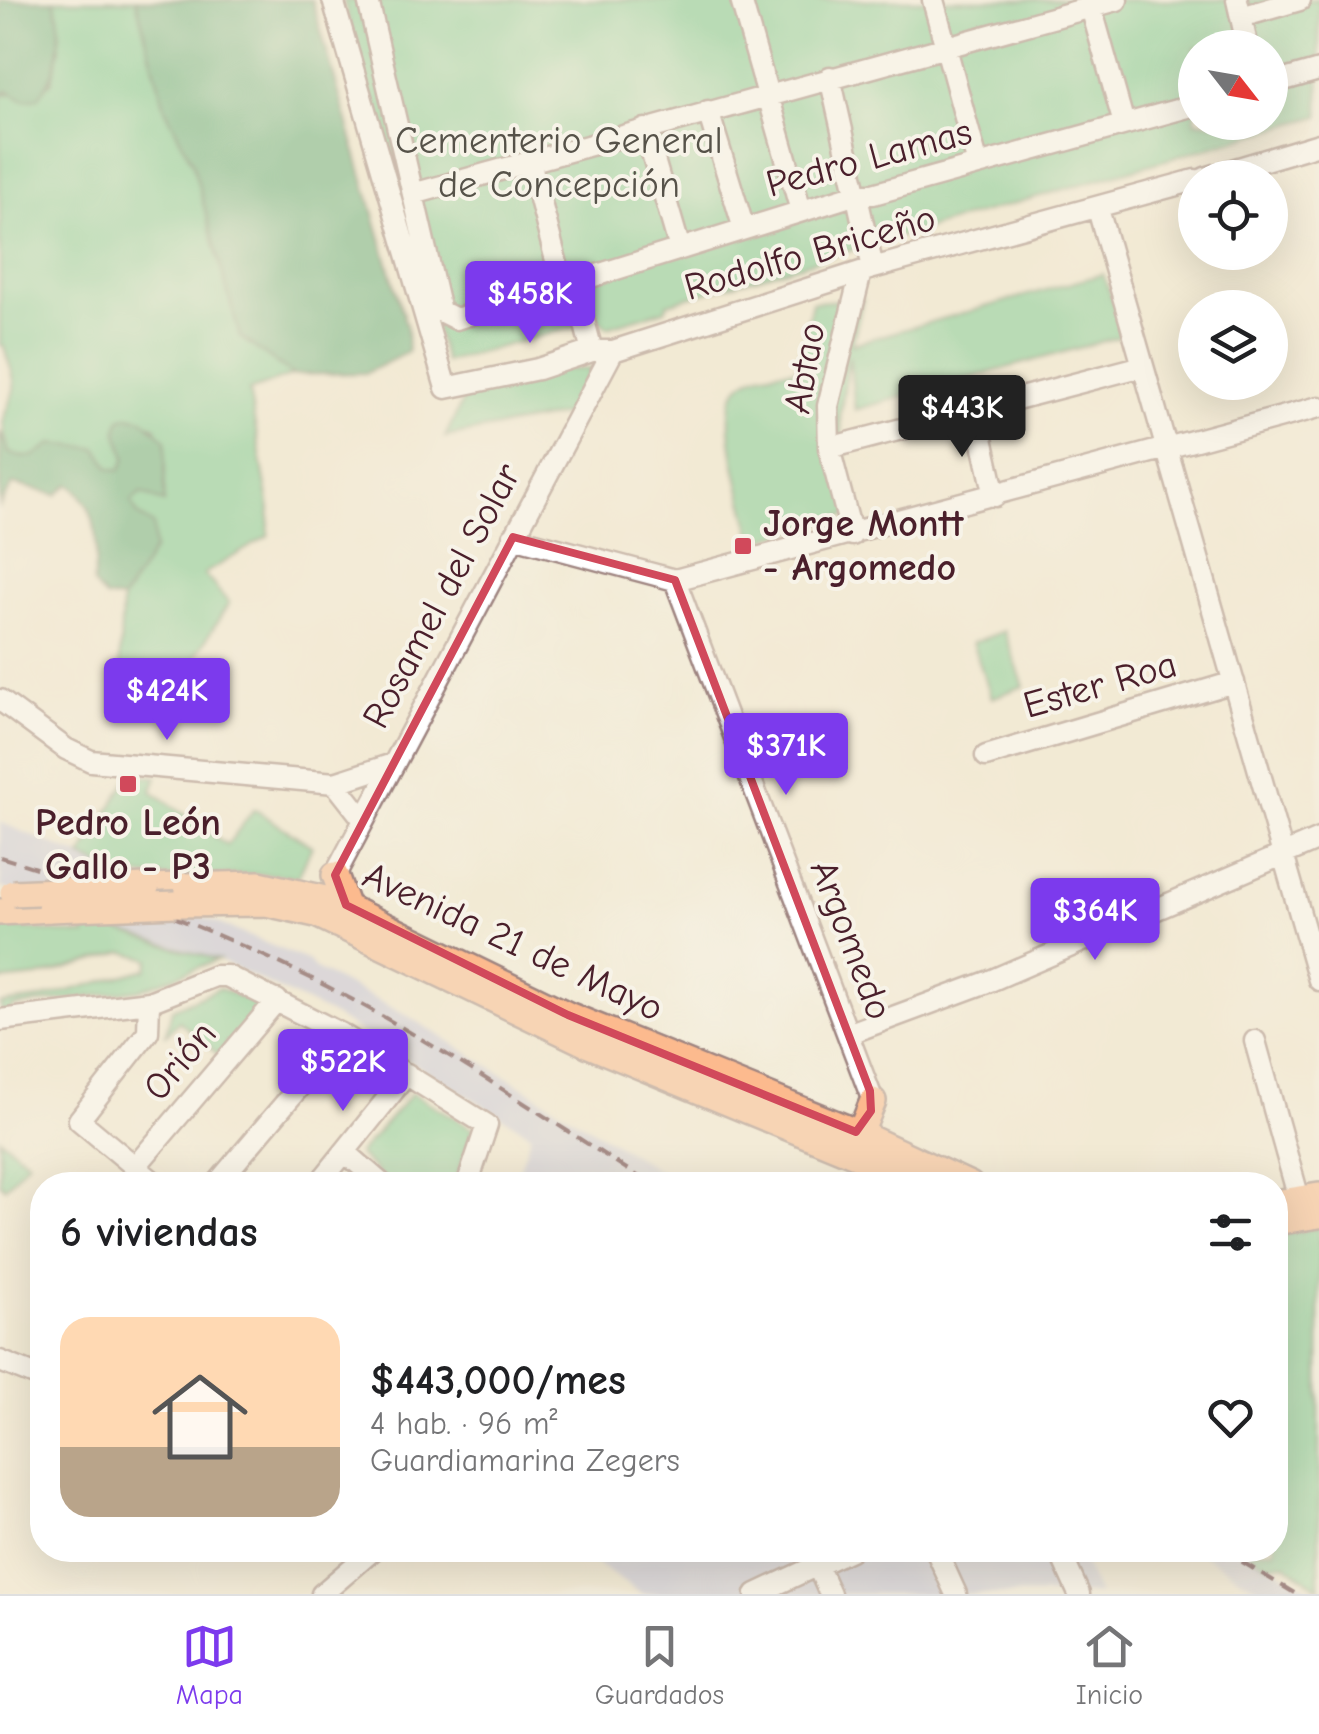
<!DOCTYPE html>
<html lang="es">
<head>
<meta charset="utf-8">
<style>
	:root { --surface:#fff; --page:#f2f2f2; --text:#202124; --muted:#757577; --line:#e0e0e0; --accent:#7c3aed }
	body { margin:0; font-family:"Comic Neue",sans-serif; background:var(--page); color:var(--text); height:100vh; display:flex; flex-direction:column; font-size:38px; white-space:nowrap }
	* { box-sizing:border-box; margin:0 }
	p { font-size:32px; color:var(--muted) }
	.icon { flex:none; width:55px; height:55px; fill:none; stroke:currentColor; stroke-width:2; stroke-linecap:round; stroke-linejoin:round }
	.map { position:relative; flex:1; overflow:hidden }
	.drawer { position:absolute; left:30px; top:1172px; width:1258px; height:390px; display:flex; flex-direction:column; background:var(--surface); border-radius:40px; box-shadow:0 10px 40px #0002 }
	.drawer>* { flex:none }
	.needle { width:65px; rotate:121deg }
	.fabs { position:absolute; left:1178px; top:30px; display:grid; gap:20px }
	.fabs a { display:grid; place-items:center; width:110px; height:110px; border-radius:50%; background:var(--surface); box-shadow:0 10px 40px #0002; font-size:50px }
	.price { position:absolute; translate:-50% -85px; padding:0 22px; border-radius:10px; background:var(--accent); color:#fff; font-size:32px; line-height:65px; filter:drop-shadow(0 2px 5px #0008) }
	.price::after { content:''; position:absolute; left:50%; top:60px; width:30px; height:22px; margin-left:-15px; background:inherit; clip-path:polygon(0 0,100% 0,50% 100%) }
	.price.selected { background:#222; color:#fff }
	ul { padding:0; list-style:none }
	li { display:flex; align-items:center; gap:30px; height:250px; padding:0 30px }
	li+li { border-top:2px solid var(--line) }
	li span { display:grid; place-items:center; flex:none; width:280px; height:200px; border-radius:30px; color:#555 }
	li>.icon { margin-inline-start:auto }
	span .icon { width:120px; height:120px; fill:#fffc; stroke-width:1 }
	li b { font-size:42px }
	h2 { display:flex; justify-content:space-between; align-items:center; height:120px; padding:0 30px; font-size:42px }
	.dock { display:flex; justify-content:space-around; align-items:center; height:140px; border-top:2px solid var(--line); background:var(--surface); font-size:28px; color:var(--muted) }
	.dock a { display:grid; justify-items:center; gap:5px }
	.dock .selected { color:var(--accent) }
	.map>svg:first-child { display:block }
</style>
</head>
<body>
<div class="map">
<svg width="1319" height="1594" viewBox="0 0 1319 1594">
	<rect width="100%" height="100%" fill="#f7f3e8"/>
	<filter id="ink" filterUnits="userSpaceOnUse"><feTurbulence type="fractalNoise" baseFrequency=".01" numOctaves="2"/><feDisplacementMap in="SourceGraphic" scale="20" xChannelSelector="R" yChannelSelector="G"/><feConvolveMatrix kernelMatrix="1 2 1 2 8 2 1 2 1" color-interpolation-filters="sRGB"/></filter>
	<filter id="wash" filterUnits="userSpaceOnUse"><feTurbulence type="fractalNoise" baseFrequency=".0048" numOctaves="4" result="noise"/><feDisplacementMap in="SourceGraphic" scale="40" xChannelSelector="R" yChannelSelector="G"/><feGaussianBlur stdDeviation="2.25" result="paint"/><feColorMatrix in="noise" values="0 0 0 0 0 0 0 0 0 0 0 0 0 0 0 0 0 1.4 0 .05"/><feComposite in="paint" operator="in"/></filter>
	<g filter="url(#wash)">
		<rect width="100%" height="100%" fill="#f2ead4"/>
		<path fill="#c0c2dd" d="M0 822 121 873 191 912 309 961 314 968 410 1017 683 1185H514L531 1134 334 1016 218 960 84 921 0 887Z
			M576 1550H1077L1099 1594H641Z
			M1195 1550H1244L1319 1594H1267Z"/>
		<path fill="#73ca90" stroke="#5e745e" stroke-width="2.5" fill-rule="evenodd" d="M54 0H136L165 108 192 162 240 337 293 375 249 391 270 509 268 536 204 574 229 603 175 689 119 674 122 600 154 549 131 502 140 492 163 502 156 427 128 416 117 431 126 458 121 470 110 468 97 448 22 459 9 453C0 416 1 425 13 393 18 380 6 359 4 346L0 345V96L51 83 60 48Z
			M343 0H1319V116L668 303 665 310 607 327 600 320 445 362ZM1195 48H1270V122H1195Z
			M1103 274 1126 335 855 410 849 356 840 416 851 514 754 542C746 509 715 414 738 388 752 371 776 371 796 369L812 302 863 299 852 344Z
			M538 369H591L568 414 445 437 470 385Z
			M1004 631 1024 686 992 698 972 643Z
			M130 775 157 777 152 791 227 845 254 809 312 846 298 877C241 868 182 884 125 874 110 871 95 863 81 857Z
			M84 921 218 960 139 990 14 1007 4 1017 0 1004 39 999 147 969 150 959 124 952 38 977 0 981V926L85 935Z
			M219 988 262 1006 222 1058 179 1021 165 1036 172 1009Z
			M345 1052 385 1075 388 1081 376 1094 338 1060Z
			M412 1093 474 1129 454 1185H389L358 1154Z
			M0 1138 28 1161 5 1188 0 1183Z
			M1319 1227V1588L1284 1563 1268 1565 1244 1550H1275V1235Z"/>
		<path fill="#5eae7a" stroke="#546652" stroke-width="2.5" d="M0 0H54C65 33 60 71 38 98L24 100 8 91 0 96Z
			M136 0H312L407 328 408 352 366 373 293 375 240 337 192 162 165 108Z
			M128 416 143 419 166 440 164 503 141 492 131 502 139 516 153 525 154 550 122 600 105 598 93 584C98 548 101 508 69 484L57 495 13 484 0 506V432L9 453C28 461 36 457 51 444L97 448 110 468 120 470 126 458 117 431 120 419Z"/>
	</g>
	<g filter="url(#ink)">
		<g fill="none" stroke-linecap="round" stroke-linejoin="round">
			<g stroke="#9e8480" stroke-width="25">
				<path id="minor" d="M333 0 446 388 538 369 592 351H613L873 268 1195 180
					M368 0 440 311 456 319 857 194H873L1195 105
					M741 0 801 211
					M933 0 978 165
					M1089 0 1124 124
					M1237 0 1248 48
					M1241 17 1300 0
					M830 77 873 268
					M1270 84 1319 70
					M708 111 744 229
					M645 129 680 249
					M530 161 563 287
					M1205 178 1319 144
					M413 194 1117 0
					M1098 209 1319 980
					M574 283 592 351
					M976 412 995 496
					M829 448 1143 366
					M852 535 829 448 828 406 861 272
					M513 537 675 580 1319 407
					M675 580 873 1101
					M0 700 66 749 91 761 335 783 393 764
					M986 756 1234 682
					M335 783 364 820
					M335 875 613 351
					M149 1002 148 1032 79 1120 157 1185
					M0 1020 149 1002 215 976H227L343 1035 487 1125 467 1185
					M850 1033 990 981 1319 839
					M1255 1041 1299 1199
					M345 1152 383 1185
					M135 1167 277 1000
					M216 1185 343 1035
					M318 1185 407 1074
					M0 1361 42 1378
					M936 1550 956 1594
					M1059 1550 1079 1594
					M817 1565 830 1594
					M322 1594 373 1550
					M756 1594 850 1550"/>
			</g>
			<g stroke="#9e8480" stroke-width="30">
				<path id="major" d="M335 875 346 905
					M146 887 259 884 334 901 568 1015 856 1132 970 1185
					M176 904 266 903 316 914 589 1045 928 1185
					M0 912 50 909
					M844 1139 863 1126 873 1101
					M1275 1203 1319 1196
					M1275 1222 1319 1215"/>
			</g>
			<use href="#minor" stroke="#fff" stroke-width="20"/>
			<use href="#major" stroke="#fcba8e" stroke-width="25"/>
			<path stroke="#4a1f2b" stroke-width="4" stroke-dasharray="15 8" stroke-linecap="butt" d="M0 857C121 893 241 940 353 1000 456 1056 553 1123 652 1185
				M1222 1550 1296 1594"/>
			<g stroke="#9e8480" stroke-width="30" stroke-linecap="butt">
				<path id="major-bridge" d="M13 893 146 887
					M50 909 176 904"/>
			</g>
			<use href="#major-bridge" stroke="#fcba8e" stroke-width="25"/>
		</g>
	</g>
	<path d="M0 0H1319V1594H0ZM513 537 675 580 870 1091 871 1111 856 1132 568 1015 346 905 335 875Z" fill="#f2ead4" fill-opacity=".55" fill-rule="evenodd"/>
	<path fill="none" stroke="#d1495b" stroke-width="8" stroke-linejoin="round" d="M513 537 675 580 870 1091 871 1111 856 1132 568 1015 346 905 335 875Z"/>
	<g fill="#d1495b" stroke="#f7f3e8" stroke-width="4">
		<rect x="733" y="536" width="20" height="20" rx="5"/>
		<rect x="118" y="774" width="20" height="20" rx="5"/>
	</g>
	<g text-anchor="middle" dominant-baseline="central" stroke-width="8" stroke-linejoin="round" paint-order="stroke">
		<g font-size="38" fill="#565249" stroke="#f7f3e8">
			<text x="559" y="141">Cementerio General<tspan x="559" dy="44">de Concepción</tspan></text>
		</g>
		<g font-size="38" fill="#4a1f2b" stroke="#f7f3e8">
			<text transform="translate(869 158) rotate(-15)">Pedro Lamas</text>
			<text transform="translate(810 253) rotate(-16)">Rodolfo Briceño</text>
			<text transform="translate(805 368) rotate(-80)">Abtao</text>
			<text transform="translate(442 596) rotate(-62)">Rosamel del Solar</text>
			<text transform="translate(1100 685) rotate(-16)">Ester Roa</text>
			<text transform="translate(851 940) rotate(69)">Argomedo</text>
			<text transform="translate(513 942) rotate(25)">Avenida 21 de Mayo</text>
			<text transform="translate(180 1061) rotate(-50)">Orión</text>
		</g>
		<g font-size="38" font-weight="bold" fill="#4a1f2b" stroke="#f7f3e8" text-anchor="start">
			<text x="763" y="524">Jorge Montt<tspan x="763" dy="44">- Argomedo</tspan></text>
			<text x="128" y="823" text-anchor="middle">Pedro León<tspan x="128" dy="44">Gallo - P3</tspan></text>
		</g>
	</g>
</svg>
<div class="fabs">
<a><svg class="needle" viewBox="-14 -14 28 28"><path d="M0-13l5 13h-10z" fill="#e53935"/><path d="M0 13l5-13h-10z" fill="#757577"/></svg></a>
<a><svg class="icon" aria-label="locate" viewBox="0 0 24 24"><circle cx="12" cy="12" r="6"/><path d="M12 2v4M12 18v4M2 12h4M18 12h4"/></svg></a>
<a><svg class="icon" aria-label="layers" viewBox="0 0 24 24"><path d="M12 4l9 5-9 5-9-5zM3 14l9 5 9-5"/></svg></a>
</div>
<b class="price" style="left:530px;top:346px">$458K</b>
<b class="price selected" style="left:962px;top:460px">$443K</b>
<b class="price" style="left:167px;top:743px">$424K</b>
<b class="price" style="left:786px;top:798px">$371K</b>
<b class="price" style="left:1095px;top:963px">$364K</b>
<b class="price" style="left:343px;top:1114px">$522K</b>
<section class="drawer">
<h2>6 viviendas<svg class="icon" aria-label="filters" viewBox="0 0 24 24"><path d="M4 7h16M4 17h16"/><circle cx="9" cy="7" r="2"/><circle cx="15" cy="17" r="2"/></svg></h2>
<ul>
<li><span style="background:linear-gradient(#ffd9b3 65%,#b9a48a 0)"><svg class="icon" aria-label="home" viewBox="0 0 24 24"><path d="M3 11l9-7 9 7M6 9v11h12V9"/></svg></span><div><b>$443,000/mes</b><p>4 hab. · 96 m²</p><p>Guardiamarina Zegers</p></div><svg class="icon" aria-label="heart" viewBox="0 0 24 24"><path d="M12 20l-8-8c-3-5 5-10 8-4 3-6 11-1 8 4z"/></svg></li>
</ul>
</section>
</div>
<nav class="dock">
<a class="selected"><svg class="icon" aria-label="map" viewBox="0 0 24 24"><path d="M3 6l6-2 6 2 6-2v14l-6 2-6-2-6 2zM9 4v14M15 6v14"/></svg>Mapa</a>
<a><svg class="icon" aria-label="saved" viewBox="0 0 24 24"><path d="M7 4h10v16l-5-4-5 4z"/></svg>Guardados</a>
<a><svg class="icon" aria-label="home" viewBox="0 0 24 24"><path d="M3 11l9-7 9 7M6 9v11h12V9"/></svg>Inicio</a>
</nav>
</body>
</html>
